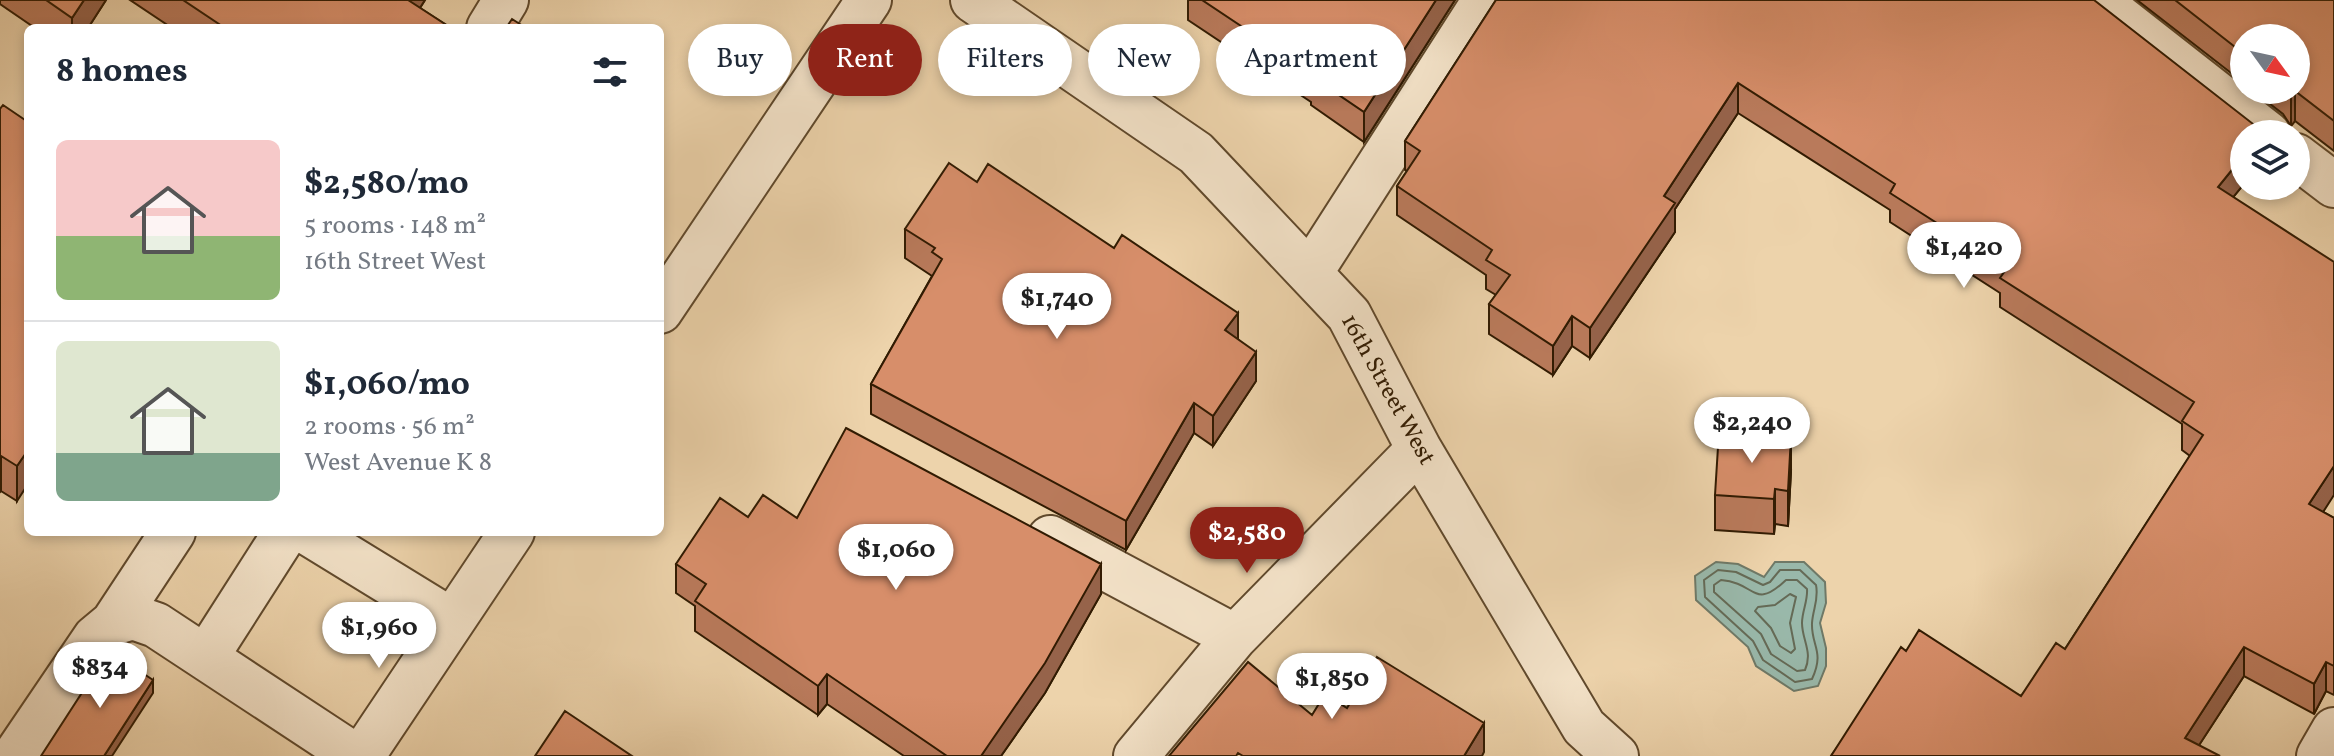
<!DOCTYPE html>
<html lang="en">
<head>
<meta charset="utf-8">
<style>
	:root { --surface:#fff; --page:#f6f6f7; --text:#1f2937; --muted:#747a83; --line:#e0e1e3; --accent:#8f2418 }
	body { margin:0; font-family:Vollkorn,serif; background:var(--page); color:var(--text); height:100vh; display:flex; flex-direction:column; font-size:30px; white-space:nowrap }
	* { box-sizing:border-box; margin:0 }
	p { font-size:26px; color:var(--muted) }
	.icon { flex:none; width:44px; height:44px; fill:none; stroke:currentColor; stroke-width:2; stroke-linecap:round; stroke-linejoin:round }
	.map { position:relative; flex:1; overflow:hidden }
	.sheet { position:absolute; left:24px; top:24px; width:640px; height:512px; display:flex; flex-direction:column; background:var(--surface); border-radius:12px; box-shadow:0 4px 12px #0003 }
	.sheet>* { flex:none }
	.guide { position:absolute; left:688px; top:24px; width:760px; height:72px; display:flex; gap:16px }
	.needle { width:52px; rotate:123deg }
	.fabs { position:absolute; left:2230px; top:24px; display:grid; gap:16px }
	.fabs a { display:grid; place-items:center; width:80px; height:80px; border-radius:50%; background:var(--surface); box-shadow:0 4px 12px #0003; font-size:40px }
	.price { position:absolute; translate:-50% -68px; padding:0 18px; border-radius:28px; background:#fff; color:#222; font-size:26px; line-height:52px; filter:drop-shadow(0 2px 4px #0008) }
	.price::after { content:''; position:absolute; left:50%; top:48px; width:24px; height:18px; margin-left:-12px; background:inherit; clip-path:polygon(0 0,100% 0,50% 100%) }
	.price.selected { background:var(--accent); color:#fff }
	ul { padding:0; list-style:none }
	li { display:flex; align-items:center; gap:24px; height:200px; padding:0 32px }
	li+li { border-top:2px solid var(--line) }
	li span { display:grid; place-items:center; flex:none; width:224px; height:160px; border-radius:12px; color:#555 }
	li>.icon { margin-inline-start:auto }
	span .icon { width:96px; height:96px; fill:#fffc; stroke-width:1 }
	li b { font-size:34px }
	h2 { display:flex; justify-content:space-between; align-items:center; height:96px; padding:0 32px; font-size:34px }
	.pill { padding:0 28px; border-radius:36px; background:var(--surface); box-shadow:0 4px 12px #0003; font-size:28px; line-height:72px }
	.pill.selected { background:var(--accent); color:#fff }
	.map>svg:first-child { display:block }
</style>
</head>
<body>
<div class="map">
<svg width="2334" height="756" viewBox="0 0 2334 756">
	<rect width="100%" height="100%" fill="#edd3ab"/>
	<filter id="stains"><feTurbulence type="fractalNoise" baseFrequency=".0025" numOctaves="4"/><feColorMatrix values="0 0 0 0 .2 0 0 0 0 .09 0 0 0 0 .02 0 0 0 .5 -.17"/></filter>
	<radialGradient id="worn" r=".72"><stop offset=".6" stop-color="#630" stop-opacity="0"/><stop offset="1" stop-color="#630" stop-opacity=".3"/></radialGradient>
	<path fill="#99b8aa" stroke="#6f7967" stroke-width="2" d="M1716 562 1738 564 1764 577 1775 562H1804L1825 582 1826 603 1820 623 1826 648V666L1818 686 1794 691 1756 666 1748 647 1696 600 1695 576Z"/>
	<g fill="none" stroke-linecap="round" stroke-linejoin="round">
		<path stroke="#656a56" stroke-width="2" d="M1718 570 1736 572 1763 585 1770 582 1780 570H1800L1816 585C1819 599 1813 609 1812 623 1811 646 1825 651 1812 679L1795 682 1763 660 1753 641 1705 597 1704 580Z
			M1721 580C1757 583 1753 611 1786 580H1797L1807 589C1808 601 1802 611 1802 623 1802 640 1813 652 1805 670L1797 671 1771 654 1761 634 1714 592V585Z
			M1790 594 1796 597 1790 623 1795 649 1791 653 1780 646 1771 628 1755 611 1758 607 1775 605Z"/>
		<g stroke="#60492c" stroke-width="48">
			<path id="minor" d="M973 0 1196 153 1349 315 1419 449 1584 727 1616 756
				M2097 0 2268 134
				M489 28 506 0
				M2296 156 2334 185
				M1310 273 1485 0
				M660 311 869 0
				M307 532 452 621
				M1050 538 1235 637
				M113 623 133 617 156 625 355 756
				M206 657 286 532
				M15 756 95 638 113 623 173 532
				M362 756 512 532
				M1136 756 1235 637 1419 449
				M2319 756 2334 730"/>
		</g>
		<use href="#minor" stroke="#f3e2c8" stroke-width="44"/>
	</g>
	<path fill="#b97a5b" stroke="#311b02" stroke-width="2" d="M0 0H106L88 28H35L0 4Z
		M130 0H425L420 8 451 28H172Z
		M1188 0H1455L1364 142 1311 105V102L1188 20Z
		M1496 0 2264 134H2244V184L2233 197 2323 512 2334 518V695L2326 691 2314 714 2244 676 2199 745 1831 756 1906 651 2021 696 2065 649 2190 456 2182 450V424L2000 307V293L1890 222V210L1738 113 1675 209V232L1590 358 1572 346 1553 375 1489 334V304L1496 295 1486 289V275L1397 215V186L1407 171 1405 170V141Z
		M2137 0H2334V151L2295 121 2291 126 2283 114 2252 90H2296L2244 38V83Z
		M0 109 28 122 17 501 1 491Z
		M977 182 1238 339 1256 381 1213 446 1194 433 1126 550 871 414V384L932 276 905 258V229Z
		M1791 471 1788 526 1775 524 1774 534 1715 530V495Z
		M748 517 797 518 1101 594 1045 693 1001 756H904L827 704 818 715 695 631V606L676 593V564Z"/>
	<path fill="#96634a" stroke="#311b02" stroke-width="2" d="M84 0H106L88 28H72V18Z
		M404 0H425L407 28Z
		M1436 0H1455L1364 142V112Z
		M1738 83V113L1675 209V232L1590 358V328L1664 196Z
		M2295 91V121L2291 126V96Z
		M2244 155V184L2218 216V187Z
		M1238 313V342L1225 330Z
		M1572 316V346L1553 375V346Z
		M1256 352V381L1213 446V416Z
		M1194 403V433L1126 550V521Z
		M1791 436V471L1788 526V491Z
		M28 450V484L17 501V466Z
		M1 456V491L0 492V457Z
		M2334 466V495L2309 534V504Z
		M1775 489V524L1774 534V499Z
		M1101 564V594L1045 693 1001 756H981Z
		M2244 647V676L2192 756 2185 738Z
		M2326 662V691L2314 714V684Z
		M827 674V704L818 715V686Z
		M153 680V693L112 756H104Z
		M1484 723V752L1482 756H1464Z"/>
	<path fill="#d78e6a" stroke="#311b02" stroke-width="2" d="M46 0H84L72 18Z
		M183 0H408L451 28H225Z
		M1202 0H1436L1364 112 1311 76 1313 74Z
		M1496 0H2094L2253 124 2264 129 2261 134H2244V155L2218 187 2334 262V466L2309 504 2334 518V666L2326 662 2314 684 2244 647 2185 738 2220 756H1831L1901 647 1906 651 1919 630 2021 696 2056 643 2065 649 2203 435 2182 421 2194 402 2000 278 2007 268 1890 193 1895 184 1738 83 1664 196 1675 203 1590 328 1572 316 1553 346 1489 304 1510 275 1486 260 1492 250 1397 186 1420 151 1405 141Z
		M2175 0H2334V121L2295 91 2291 96 2287 90H2296V38H2244V54Z
		M512 19 526 28H506Z
		M3 105 28 122V450L17 466 1 456 0 457V109Z
		M949 163 977 182 988 164 1114 248 1122 235 1238 313 1225 330 1256 352 1213 416 1194 403 1126 521 871 384 942 259 932 252 935 248 905 229Z
		M846 428 1101 564 1045 663 981 756H947L827 674 818 686 695 601 706 584 676 564 720 498 748 517 763 495 797 518Z
		M1719 431 1791 436 1788 491 1775 489 1774 499 1715 495Z
		M109 651 153 680 104 756H41Z
		M1377 657 1484 723 1464 756H1243L1238 753 1236 756H1169L1248 662 1312 715 1325 694 1347 708Z
		M565 711 632 756H535Z"/>
	<g text-anchor="middle" dominant-baseline="central" stroke-width="6" stroke-linejoin="round" paint-order="stroke">
		<g font-size="24" fill="#311b02" stroke="#f3e2c8">
			<text transform="translate(1387 390) rotate(61)">16th Street West</text>
		</g>
	</g>
	<rect width="100%" height="100%" filter="url(#stains)"/>
	<rect width="100%" height="100%" fill="url(#worn)"/>
</svg>
<div class="fabs">
<a><svg class="needle" viewBox="-14 -14 28 28"><path d="M0-13l5 13h-10z" fill="#e53935"/><path d="M0 13l5-13h-10z" fill="#747a83"/></svg></a>
<a><svg class="icon" aria-label="layers" viewBox="0 0 24 24"><path d="M12 4l9 5-9 5-9-5zM3 14l9 5 9-5"/></svg></a>
</div>
<b class="price" style="left:1964px;top:290px">$1,420</b>
<b class="price" style="left:1057px;top:341px">$1,740</b>
<b class="price" style="left:1752px;top:465px">$2,240</b>
<b class="price selected" style="left:1247px;top:575px">$2,580</b>
<b class="price" style="left:896px;top:592px">$1,060</b>
<b class="price" style="left:379px;top:670px">$1,960</b>
<b class="price" style="left:100px;top:710px">$834</b>
<b class="price" style="left:1332px;top:721px">$1,850</b>
<div class="guide">
<a class="pill">Buy</a>
<a class="pill selected">Rent</a>
<a class="pill">Filters</a>
<a class="pill">New</a>
<a class="pill">Apartment</a>
</div>
<section class="sheet">
<h2>8 homes<svg class="icon" aria-label="filters" viewBox="0 0 24 24"><path d="M4 7h16M4 17h16"/><circle cx="9" cy="7" r="2"/><circle cx="15" cy="17" r="2"/></svg></h2>
<ul>
<li><span style="background:linear-gradient(#f6c9c9 60%,#8fb573 0)"><svg class="icon" aria-label="home" viewBox="0 0 24 24"><path d="M3 11l9-7 9 7M6 9v11h12V9"/></svg></span><div><b>$2,580/mo</b><p>5 rooms · 148 m²</p><p>16th Street West</p></div></li>
<li><span style="background:linear-gradient(#dfe7d0 70%,#7fa58c 0)"><svg class="icon" aria-label="home" viewBox="0 0 24 24"><path d="M3 11l9-7 9 7M6 9v11h12V9"/></svg></span><div><b>$1,060/mo</b><p>2 rooms · 56 m²</p><p>West Avenue K 8</p></div></li>
</ul>
</section>
</div>
</body>
</html>
